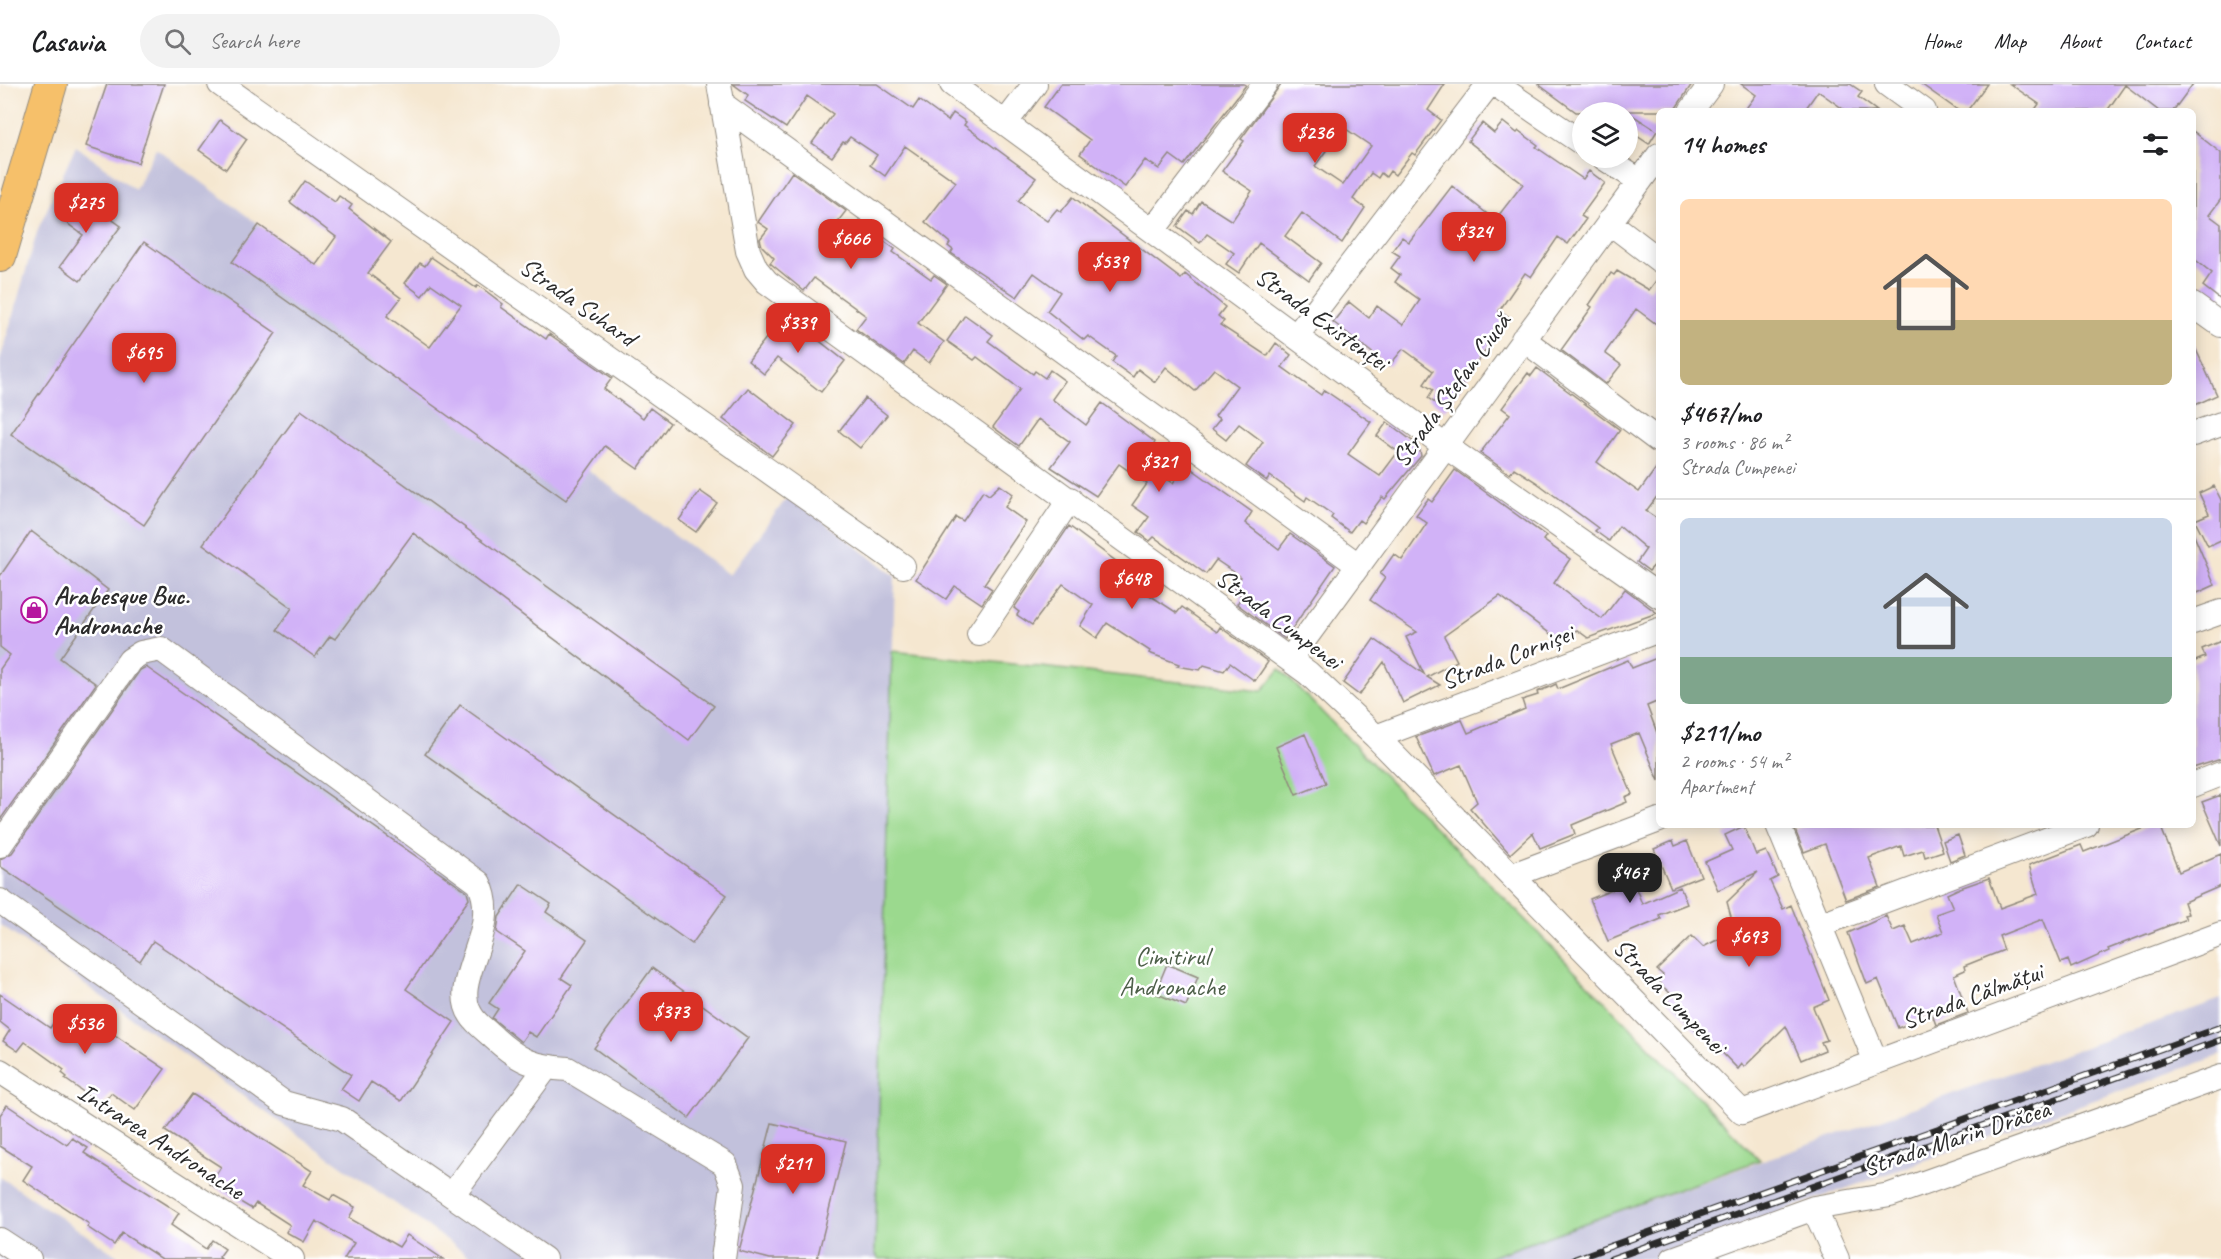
<!DOCTYPE html>
<html lang="en">
<head>
<meta charset="utf-8">
<style>
	:root { --surface:#fff; --page:#f2f2f2; --text:#202124; --muted:#757577; --line:#e0e0e0; --accent:#d93025 }
	body { margin:0; font-family:Caveat,sans-serif; background:var(--page); color:var(--text); height:100vh; display:flex; flex-direction:column; font-size:22px; white-space:nowrap }
	* { box-sizing:border-box; margin:0 }
	p { font-size:20px; color:var(--muted) }
	.icon { flex:none; width:33px; height:33px; fill:none; stroke:currentColor; stroke-width:2; stroke-linecap:round; stroke-linejoin:round }
	.map { position:relative; flex:1; overflow:hidden }
	.panel { position:absolute; left:1656px; top:24px; width:540px; height:720px; display:flex; flex-direction:column; background:var(--surface); border-radius:9px; box-shadow:0 3px 15px #0003 }
	.panel>* { flex:none }
	.buttons { position:absolute; left:1572px; top:18px; display:grid; gap:12px }
	.buttons a { display:grid; place-items:center; width:66px; height:66px; border-radius:50%; background:var(--surface); box-shadow:0 3px 15px #0003; font-size:30px }
	.price { position:absolute; translate:-50% -51px; padding:0 14px; border-radius:12px; background:var(--accent); color:#fff; font-size:20px; line-height:39px; filter:drop-shadow(0 2px 3px #0008) }
	.price::after { content:''; position:absolute; left:50%; top:36px; width:18px; height:14px; margin-left:-9px; background:inherit; clip-path:polygon(0 0,100% 0,50% 100%) }
	.price.on { background:#222; color:#fff }
	ul { padding:0; list-style:none }
	li { display:grid; align-content:center; gap:12px; height:318px; padding:0 24px }
	li+li { border-top:2px solid var(--line) }
	li span { display:grid; place-items:center; height:186px; border-radius:9px; color:#555 }
	li>.icon { margin-inline-start:auto }
	span .icon { width:108px; height:108px; fill:#fffc; stroke-width:1 }
	li b { font-size:26px }
	h2 { display:flex; justify-content:space-between; align-items:center; height:72px; padding:0 24px; font-size:26px }
	header { display:flex; align-items:center; gap:36px; box-sizing:border-box; height:84px; padding:0 30px; background:var(--surface); border-bottom:2px solid var(--line) }
	header strong { font-size:28px }
	nav { display:flex; gap:33px; margin-inline-start:auto; font-size:21px }
	.search { width:420px; height:54px; background:var(--page); display:flex; align-items:center; gap:15px; box-sizing:border-box; padding:0 21px; border-radius:33px; color:var(--muted); font-size:22px }
	.map>svg:first-child { display:block }
</style>
</head>
<body>
<header>
<strong>Casavia</strong>
<div class="search"><svg class="icon" aria-label="search" viewBox="0 0 24 24"><circle cx="10" cy="10" r="6"/><path d="M15 15l6 6"/></svg>Search here</div>
<nav><a>Home</a><a>Map</a><a>About</a><a>Contact</a></nav>
</header>
<div class="map">
<svg width="2221" height="1175" viewBox="0 0 2221 1175">
	<rect width="100%" height="100%" fill="#fff"/>
	<filter id="ink" filterUnits="userSpaceOnUse"><feTurbulence type="fractalNoise" baseFrequency=".0167" numOctaves="2"/><feDisplacementMap in="SourceGraphic" scale="12" xChannelSelector="R" yChannelSelector="G"/><feConvolveMatrix kernelMatrix="1 2 1 2 8 2 1 2 1" color-interpolation-filters="sRGB"/></filter>
	<filter id="wash" filterUnits="userSpaceOnUse"><feTurbulence type="fractalNoise" baseFrequency=".008" numOctaves="4" result="noise"/><feDisplacementMap in="SourceGraphic" scale="24" xChannelSelector="R" yChannelSelector="G"/><feGaussianBlur stdDeviation="1.35" result="paint"/><feColorMatrix in="noise" values="0 0 0 0 0 0 0 0 0 0 0 0 0 0 0 0 0 1.4 0 .05"/><feComposite in="paint" operator="in"/></filter>
	<g filter="url(#wash)">
		<rect width="100%" height="100%" fill="#f5e7d0"/>
		<path fill="#c2c1dc" d="M76 62 135 106 156 64 729 491 789 411 895 492 875 1167 878 1175H474L0 841V276L38 145Z
			M2221 915V971L1794 1123 1681 1175H1485Z
			M0 1093 122 1175H0Z"/>
		<path fill="#9bd98e" stroke="#63825c" stroke-width="1.5" d="M892 567 1262 607 1280 585 1760 1076 1485 1175H878L875 1167Z"/>
		<g id="blocks">
			<path fill="#d1b2f7" fill-rule="evenodd" d="M107 0H164L138 79 86 62Z
				M733 0H877L913 25 919 16 948 37 953 29 966 38 964 41 1036 94 1018 117 1047 137 1057 125 1061 128 1073 113 1181 195 1185 190 1225 223 1218 232 1224 237 1220 241 1267 272 1276 259 1291 271 1282 283 1321 311 1324 306 1371 338 1348 370 1380 392 1398 368 1377 352 1387 338 1419 362 1421 372 1385 415 1382 413 1363 439 1359 436 1350 448 1331 434 1333 431 1307 413 1305 417 1270 392 1267 397 1246 382 1263 358 1239 340 1226 356 1212 345 1220 335 1215 332 1237 302 1214 285 1195 307 1166 283 1155 298 1138 285 1133 293 1112 278 1116 272 1088 252 1084 256 1047 227 1060 208 1034 189 1017 213 951 169 953 166 948 162 950 159 925 138 956 98 905 62 885 92 870 81 877 71 850 53 845 59 843 58 832 73 812 59 833 30 807 12 786 44 745 17 748 11Z
				M1061 0H1244L1246 1 1184 81 1170 71 1159 85 1145 76 1125 103 1080 70 1090 56 1044 23Z
				M1281 0H1445L1428 26 1441 36 1415 71 1412 69 1395 91 1390 87 1386 93 1381 89 1378 94 1371 89 1353 115 1365 124 1342 159 1302 129 1285 152 1321 179 1309 196 1259 159 1239 189 1226 180 1234 169 1207 150 1200 159 1177 142 1188 127 1193 130 1201 117 1232 137 1252 107 1222 87 1244 57 1241 55ZM1343 43 1371 62 1343 101 1315 82Z
				M1538 0H1692L1674 27H1626L1657 47 1649 60 1628 46V28H1576Z
				M1741 0H1850L1862 8 1858 13 1877 27H1846L1818 7 1804 27H1744L1756 11Z
				M1921 0H1987L1967 27H1959Z
				M2010 0H2193L2173 27H2159L2125 1 2107 27H2034L2039 20Z
				M220 36 247 55 226 85 199 66Z
				M1503 38 1517 49 1519 47 1538 61 1536 63 1583 95 1589 87 1605 99 1581 132 1586 135 1568 160 1558 153 1531 193 1525 189 1499 227 1508 233 1445 326 1428 314 1433 306 1424 300 1433 287 1403 265 1389 282 1333 238 1349 218 1369 234 1377 222 1403 241 1420 216 1395 198 1400 191 1391 184 1400 172 1392 167 1402 153 1409 158 1452 102 1495 136 1523 100 1468 57 1482 39 1494 49Z
				M2193 47 2221 69V115L2209 131 2221 140V216L2203 202 2212 189 2193 174Z
				M792 88 846 127 829 149 854 168 864 154 868 158 874 150 895 165 893 168 931 195 934 191 947 200 918 239 944 258 929 279 913 267 904 280 856 245 866 232 814 194 804 207 770 179 774 174 762 162 760 155 768 145 758 138Z
				M305 97 335 118 339 112 352 121 349 125 391 158 368 189 401 214 387 232 430 263 461 221 431 200 422 212 405 199 420 179 425 182 431 173 476 204 478 201 503 220 501 223 546 255 549 250 612 294 604 305 643 334 650 324 670 339 638 385 605 362 566 416 232 178 259 141 316 181 336 153 290 118Z
				M74 108 121 142 80 197 60 182 83 151 57 132Z
				M144 158 276 249 144 441 11 350Z
				M1617 187 1649 206 1659 193V242L1636 225 1605 269 1621 281 1606 300 1561 266 1592 223 1589 221 1611 189 1614 191Z
				M785 230 845 277 821 308 777 274 764 290 748 277Z
				M965 231 993 251 988 257 1033 290 1035 287 1045 294 1050 286 1065 297 1052 315 1086 341 1102 319 1155 358 1145 379 1173 399 1178 392 1181 394 1189 383 1252 428 1245 439 1279 465 1290 450 1335 482 1285 555 1237 520 1242 512 1233 506 1241 493 1216 476 1206 490 1154 453 1150 457 1138 448 1149 433 1132 421 1147 400 1119 380 1096 412 1051 383 1070 358 1038 335 1019 362 993 343 1020 305 977 273 974 276 947 257Z
				M2193 259 2217 311 2193 322Z
				M1537 284 1620 346 1597 378 1639 408 1659 380V410L1646 427 1659 436V476L1649 487 1637 478 1646 465 1619 442 1609 457 1595 447 1598 444 1536 398 1514 384 1510 390 1480 369 1510 330 1502 324 1528 289 1531 292Z
				M748 304 796 341 772 372 723 335Z
				M865 314 887 331 860 364 839 347Z
				M301 326 714 622 689 656 413 449 335 555 330 552 315 573 277 546 292 524 203 460Z
				M1455 386 1546 452 1543 456 1570 475 1554 499 1602 535 1625 505 1657 529 1588 554 1577 546 1560 557 1500 512 1444 552 1457 577 1427 593 1440 601 1403 619 1384 578 1359 611 1343 599 1374 555 1424 590 1406 553 1417 548 1370 516 1385 494 1380 490 1394 470 1402 476 1427 439 1416 431 1428 415 1432 418Z
				M1000 401 1013 410 1005 423 1026 438 984 500 992 505 982 520 955 502 946 515 916 495 956 433 963 437 983 407 989 411Z
				M2214 402 2221 416V456L2208 462 2195 436 2209 430 2199 409Z
				M700 407 717 419 696 448 679 436Z
				M1069 442 1117 478 1111 486 1177 529 1182 523 1217 548 1220 543 1268 578 1255 597 1230 579 1224 587 1204 581 1200 586 1177 582 1179 580 1149 569 1150 567 1107 539 1097 554 1080 542 1093 521 1063 500 1032 541 1017 531 1019 528 1014 524Z
				M31 447 108 506 60 574 96 600 0 736V585L10 571 0 563V492Z
				M2193 449 2215 501 2193 511Z
				M2221 557V675L2193 684V578L2205 573 2202 565Z
				M1659 573V617L1647 622 1659 654V697L1639 649 1611 660 1632 710 1625 713 1627 718 1572 741 1575 750 1540 764 1533 749 1510 770 1470 724 1477 718 1461 681 1434 692 1416 653 1462 636 1468 649 1525 625 1522 616 1538 611 1537 608 1552 602 1556 600 1558 605 1628 576 1632 584Z
				M146 583 467 808 469 815 406 905 454 938 401 1017 371 998 359 1017 341 1005 351 991 153 857 140 877 0 782V775L12 769 140 586Z
				M460 621 727 811 692 860 425 670Z
				M1305 650 1326 699 1296 711 1276 663Z
				M2221 711V762L2202 718Z
				M1808 741H1934L1943 767 1925 773 1923 766 1904 772 1901 762 1869 774 1880 803 1846 816 1825 760 1804 768 1795 746Z
				M2152 741H2160L2179 788 2221 770V802L2184 818 2188 830 2184 831 2186 835 2108 865 2109 867 2071 884 2068 876 2061 879 2043 835 1999 852 2004 866 1964 882 1965 886 1954 891 1968 929 1936 941 1932 930 1898 944 1878 895 1867 900 1848 849 1886 832 1893 847 1905 842 1913 860 1943 848 1936 830 1953 824 1947 810 1960 804 1989 794 2000 824 2038 810 2029 781 2081 761 2084 768Z
				M1744 742 1756 771 1766 767 1778 793 1770 797 1783 825 1791 821 1829 916 1813 923 1827 956 1821 958 1825 966 1801 976 1786 942 1744 983 1742 980 1738 985 1706 952 1703 954 1665 914 1670 909 1657 897 1663 891 1657 886 1692 852 1703 863 1735 847 1727 818 1758 788 1718 806 1705 778 1732 766 1725 751Z
				M1958 751 1965 771 1950 777 1943 757Z
				M1673 757 1675 762 1687 757 1701 792 1671 804 1654 765Z
				M1625 776 1642 820 1680 803 1687 820 1659 831 1661 835 1608 857 1590 815 1612 806 1604 785Z
				M521 800 551 820 546 828 587 856 561 894 572 901 536 953 528 948 521 958 492 934 498 925 489 919 525 867 497 848 499 833Z
				M1167 880 1198 893 1186 922 1155 909Z
				M652 884 748 954 689 1034 594 964Z
				M0 910 50 944 61 928 84 944 91 935 165 985 135 1026 111 1009 102 1021 65 995 67 993 62 989 64 986 25 958 18 967 3 957 10 946 0 938Z
				M192 1010 312 1087 303 1101 330 1116 333 1111 355 1123 349 1134 399 1163 407 1151 443 1175H344L354 1159 316 1137 304 1158 286 1148 290 1141 256 1119 252 1125 210 1100 221 1083 165 1047Z
				M7 1021 67 1061 72 1054 88 1064 84 1069 179 1129 171 1141 206 1165 212 1156 225 1165 219 1173 221 1175H162L122 1149 114 1161 87 1143 89 1140 23 1096 32 1082 0 1062V1031Z
				M772 1039 846 1057 817 1175H770L739 1167Z"/>
		</g>
	</g>
	<g filter="url(#ink)">
		<use href="#blocks" fill-opacity="0" stroke="#90897e" stroke-width="1.5"/>
		<g fill="none" stroke-linecap="round" stroke-linejoin="round">
			<g stroke="#90897e" stroke-width="26">
				<path id="minor" d="M220 0 903 482
					M719 0 748 167 756 185 767 198 1308 589 1376 653 1742 1028 2221 850
					M952 0 1445 362 1659 512
					M1495 0 1582 59
					M1887 0 1924 27
					M722 20 1358 481
					M1691 27 1711 0
					M1006 38 1035 0
					M1604 74 1640 97
					M1609 138 1659 176
					M1153 146 1265 0
					M2193 221 2221 241
					M1297 251 1489 0
					M1523 255 1659 357
					M2193 350 2221 340
					M2193 538 2221 528
					M979 550 1070 415
					M1290 575 1659 71
					M1376 653 1659 546
					M2193 701 2221 690
					M1778 741 1876 978
					M0 761 130 576 141 569 161 565 479 799C503 847 448 896 471 931 476 940 487 947 494 954 519 977 534 983 568 985L725 1080 733 1101 723 1175
					M1513 791 1659 736
					M0 817 284 1019 342 1035 544 1175
					M1819 841 2086 741
					M0 987 292 1175
					M452 1111 546 984
					M1814 1124 1837 1175
					M0 1156 29 1175
					M1673 1175 1814 1124 1890 1111 2221 993"/>
			</g>
			<g stroke="#90897e" stroke-width="34">
				<path id="major" d="M0 172 51 0"/>
			</g>
			<use href="#minor" stroke="#fff" stroke-width="24"/>
			<use href="#major" stroke="#f6c06b" stroke-width="32"/>
			<g stroke="#2b2b2b" stroke-width="7">
				<path id="rail" d="M1575 1175 2221 943
					M1611 1175 2221 956"/>
			</g>
			<use href="#rail" stroke="#fff" stroke-width="4.5" stroke-dasharray="14" stroke-linecap="butt"/>
		</g>
	</g>
	<defs>
		<g id="shop-ring" transform="scale(1.35)"><circle r="9.5" fill="#fff" stroke="#b5179e" stroke-width="1.5"/><path d="M-5-2.5h2.3a2.7 3.5 0 0 1 5.4 0H5L5.5 6h-11ZM-1.5-2.5h3a1.5 2.3 0 0 0-3 0Z" fill="#b5179e"/></g>
	</defs>
	<g fill-rule="evenodd">
		<use href="#shop-ring" x="34" y="526"/>
	</g>
	<g text-anchor="middle" dominant-baseline="central" stroke-width="5" stroke-linejoin="round" paint-order="stroke">
		<g font-size="26" fill="#2b2b2b" stroke="#fff">
			<text transform="translate(578 218) rotate(35)">Strada Suhard</text>
			<text transform="translate(1322 235) rotate(36)">Strada Existenței</text>
			<text transform="translate(1451 306) rotate(-54)">Strada Ștefan Ciucă</text>
			<text transform="translate(1279 535) rotate(37)">Strada Cumpenei</text>
			<text transform="translate(1507 573) rotate(-21)">Strada Cornișei</text>
			<text transform="translate(1670 912) rotate(46)">Strada Cumpenei</text>
			<text transform="translate(1972 912) rotate(-20)">Strada Călmățui</text>
			<text transform="translate(1956 1054) rotate(-18)">Strada Marin Drăcea</text>
			<text transform="translate(161 1057) rotate(33)">Intrarea Andronache</text>
		</g>
		<g font-size="26" font-weight="bold" fill="#2b2b2b" stroke="#fff" text-anchor="start">
			<text x="54" y="511">Arabesque Buc.<tspan x="54" dy="30">Andronache</tspan></text>
		</g>
		<g font-size="26" fill="#4d5f49" stroke="#fff">
			<text x="1172" y="872">Cimitirul<tspan x="1172" dy="30">Andronache</tspan></text>
		</g>
	</g>
</svg>
<div class="buttons">
<a><svg class="icon" aria-label="layers" viewBox="0 0 24 24"><path d="M12 4l9 5-9 5-9-5zM3 14l9 5 9-5"/></svg></a>
</div>
<b class="price" style="left:1315px;top:80px">$236</b>
<b class="price" style="left:86px;top:150px">$275</b>
<b class="price" style="left:1474px;top:179px">$324</b>
<b class="price" style="left:851px;top:186px">$666</b>
<b class="price" style="left:1110px;top:209px">$539</b>
<b class="price" style="left:798px;top:270px">$339</b>
<b class="price" style="left:144px;top:300px">$695</b>
<b class="price" style="left:1159px;top:409px">$321</b>
<b class="price" style="left:1132px;top:526px">$648</b>
<b class="price on" style="left:1630px;top:820px">$467</b>
<b class="price" style="left:1749px;top:884px">$693</b>
<b class="price" style="left:671px;top:959px">$373</b>
<b class="price" style="left:85px;top:971px">$536</b>
<b class="price" style="left:793px;top:1111px">$211</b>
<section class="panel">
<h2>14 homes<svg class="icon" aria-label="filters" viewBox="0 0 24 24"><path d="M4 7h16M4 17h16"/><circle cx="9" cy="7" r="2"/><circle cx="15" cy="17" r="2"/></svg></h2>
<ul>
<li><span style="background:linear-gradient(#ffd9b3 65%,#c2b280 0)"><svg class="icon" aria-label="home" viewBox="0 0 24 24"><path d="M3 11l9-7 9 7M6 9v11h12V9"/></svg></span><div><b>$467/mo</b><p>3 rooms · 86 m²</p><p>Strada Cumpenei</p></div></li>
<li><span style="background:linear-gradient(#c9d6e8 75%,#7fa58c 0)"><svg class="icon" aria-label="home" viewBox="0 0 24 24"><path d="M3 11l9-7 9 7M6 9v11h12V9"/></svg></span><div><b>$211/mo</b><p>2 rooms · 54 m²</p><p>Apartment</p></div></li>
</ul>
</section>
</div>
</body>
</html>
